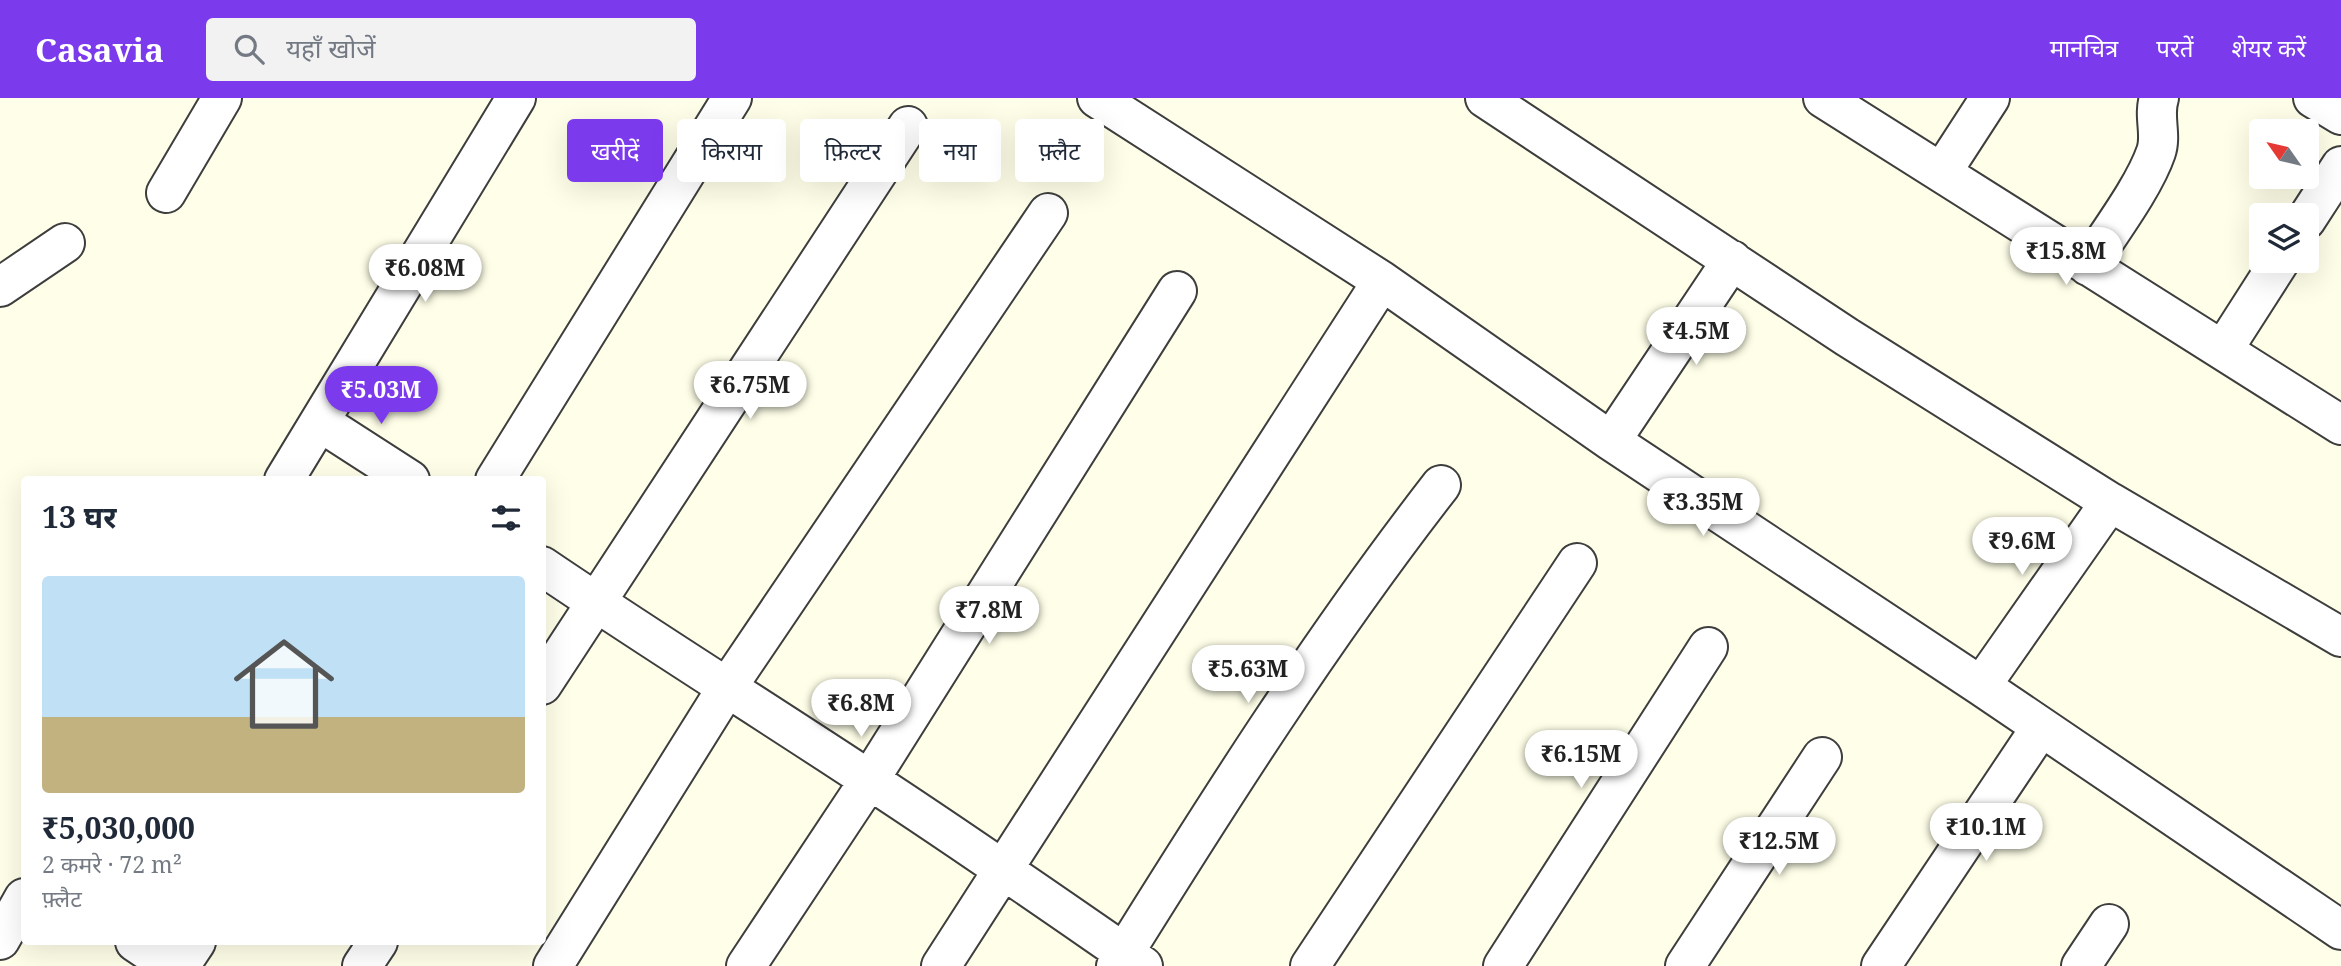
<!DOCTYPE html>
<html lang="hi">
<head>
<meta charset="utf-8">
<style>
	:root { --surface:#fff; --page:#f2f2f3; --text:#1f2937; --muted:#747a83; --accent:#7c3aed }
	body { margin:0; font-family:"Noto Serif","Noto Sans Devanagari",serif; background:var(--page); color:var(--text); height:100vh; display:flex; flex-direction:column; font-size:26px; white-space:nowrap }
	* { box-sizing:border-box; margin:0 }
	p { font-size:23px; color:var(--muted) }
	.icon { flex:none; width:38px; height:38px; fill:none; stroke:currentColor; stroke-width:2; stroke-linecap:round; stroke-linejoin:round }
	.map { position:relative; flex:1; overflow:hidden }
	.side { position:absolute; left:21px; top:378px; width:525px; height:469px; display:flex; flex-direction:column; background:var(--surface); border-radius:7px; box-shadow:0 7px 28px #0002 }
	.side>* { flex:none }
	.hud { position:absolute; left:567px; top:21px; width:665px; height:63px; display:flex; gap:14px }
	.needle { width:46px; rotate:304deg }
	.buttons { position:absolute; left:2249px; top:21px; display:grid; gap:14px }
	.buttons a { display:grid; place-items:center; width:70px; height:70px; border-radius:7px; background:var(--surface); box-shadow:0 7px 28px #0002; font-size:35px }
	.price { position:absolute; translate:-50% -60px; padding:0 16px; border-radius:24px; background:#fff; color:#222; font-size:23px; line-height:46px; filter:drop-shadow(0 2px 4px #0008) }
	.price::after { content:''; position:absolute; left:50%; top:42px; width:21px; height:16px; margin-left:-10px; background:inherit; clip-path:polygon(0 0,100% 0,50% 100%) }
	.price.selected { background:var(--accent); color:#fff }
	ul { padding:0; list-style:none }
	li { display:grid; align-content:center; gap:14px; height:371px; padding:0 21px }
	li span { display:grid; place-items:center; height:217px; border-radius:7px; color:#555 }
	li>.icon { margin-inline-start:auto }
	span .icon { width:126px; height:126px; fill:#fffc; stroke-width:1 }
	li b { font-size:30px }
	h2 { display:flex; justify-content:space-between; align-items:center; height:84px; padding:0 21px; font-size:30px }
	.pill { padding:0 24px; border-radius:7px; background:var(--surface); box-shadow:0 7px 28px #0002; font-size:24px; line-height:63px }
	.pill.selected { background:var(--accent); color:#fff }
	header { display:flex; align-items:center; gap:42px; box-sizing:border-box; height:98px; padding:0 35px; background:var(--accent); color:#fff }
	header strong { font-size:33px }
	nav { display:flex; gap:38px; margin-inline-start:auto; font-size:24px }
	.search { width:490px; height:63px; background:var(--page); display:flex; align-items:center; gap:18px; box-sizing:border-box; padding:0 24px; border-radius:7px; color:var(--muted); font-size:26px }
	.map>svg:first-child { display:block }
</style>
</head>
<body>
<header>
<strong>Casavia</strong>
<div class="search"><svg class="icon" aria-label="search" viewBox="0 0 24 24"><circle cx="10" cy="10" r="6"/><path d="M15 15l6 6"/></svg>यहाँ खोजें</div>
<nav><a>मानचित्र</a><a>परतें</a><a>शेयर करें</a></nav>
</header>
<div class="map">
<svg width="2341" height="868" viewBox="0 0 2341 868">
	<rect width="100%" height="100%" fill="#ffffe9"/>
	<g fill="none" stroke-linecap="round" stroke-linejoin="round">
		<g stroke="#3e3e3e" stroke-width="42">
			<path id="minor" d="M1097 0 1382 183 1611 343 1981 588 2341 832
				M1485 0 1847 239 2110 404 2341 539
				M1823 0 2341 327
				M2313 0 2341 17
				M1942 74 1990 0
				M166 95 222 0
				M2306 122 2341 68
				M2088 168C2109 135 2144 89 2156 54 2162 37 2153 18 2159 0
				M0 189 65 145
				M2223 252 2280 163
				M320 324 410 382
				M1611 343 1732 162
				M284 382 516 0
				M495 382 732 0
				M542 468C651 542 762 611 871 683 963 743 1053 806 1143 868
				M542 587 908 28
				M1981 588 2110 404
				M0 842 24 800
				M135 844 171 868
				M180 868 196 844
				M362 868 378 844
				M553 868 726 591 1048 115
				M746 868 870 681 1177 193
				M941 868 1382 183
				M1116 868C1218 704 1322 540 1441 387
				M1310 868 1577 465
				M1503 868 1708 549
				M1685 868 1822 659
				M1881 868 2041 629
				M2081 868 2109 826"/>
		</g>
		<use href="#minor" stroke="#fff" stroke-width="38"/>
	</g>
</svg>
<div class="buttons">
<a><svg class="needle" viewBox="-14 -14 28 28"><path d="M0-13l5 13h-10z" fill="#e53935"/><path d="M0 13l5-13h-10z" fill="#747a83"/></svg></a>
<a><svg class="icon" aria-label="layers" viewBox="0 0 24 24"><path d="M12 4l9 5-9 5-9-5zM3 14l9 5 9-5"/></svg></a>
</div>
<b class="price" style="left:2066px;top:189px">₹15.8M</b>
<b class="price" style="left:425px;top:206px">₹6.08M</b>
<b class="price" style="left:1696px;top:269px">₹4.5M</b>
<b class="price" style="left:750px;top:323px">₹6.75M</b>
<b class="price selected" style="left:381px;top:328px">₹5.03M</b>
<b class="price" style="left:1703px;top:440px">₹3.35M</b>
<b class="price" style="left:2022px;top:479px">₹9.6M</b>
<b class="price" style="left:989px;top:548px">₹7.8M</b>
<b class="price" style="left:1248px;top:607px">₹5.63M</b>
<b class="price" style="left:861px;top:641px">₹6.8M</b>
<b class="price" style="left:1581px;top:692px">₹6.15M</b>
<b class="price" style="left:1986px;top:765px">₹10.1M</b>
<b class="price" style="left:1779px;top:779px">₹12.5M</b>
<div class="hud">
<a class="pill selected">खरीदें</a>
<a class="pill">किराया</a>
<a class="pill">फ़िल्टर</a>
<a class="pill">नया</a>
<a class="pill">फ़्लैट</a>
</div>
<section class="side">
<h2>13 घर<svg class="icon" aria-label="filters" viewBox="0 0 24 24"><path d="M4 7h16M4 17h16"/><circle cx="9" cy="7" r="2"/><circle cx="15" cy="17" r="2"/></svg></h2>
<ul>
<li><span style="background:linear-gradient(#bfe0f5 65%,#c2b280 0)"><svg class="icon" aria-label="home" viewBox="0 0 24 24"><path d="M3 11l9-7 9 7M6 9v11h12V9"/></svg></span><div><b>₹5,030,000</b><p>2 कमरे · 72 m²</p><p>फ़्लैट</p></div></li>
</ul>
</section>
</div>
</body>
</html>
